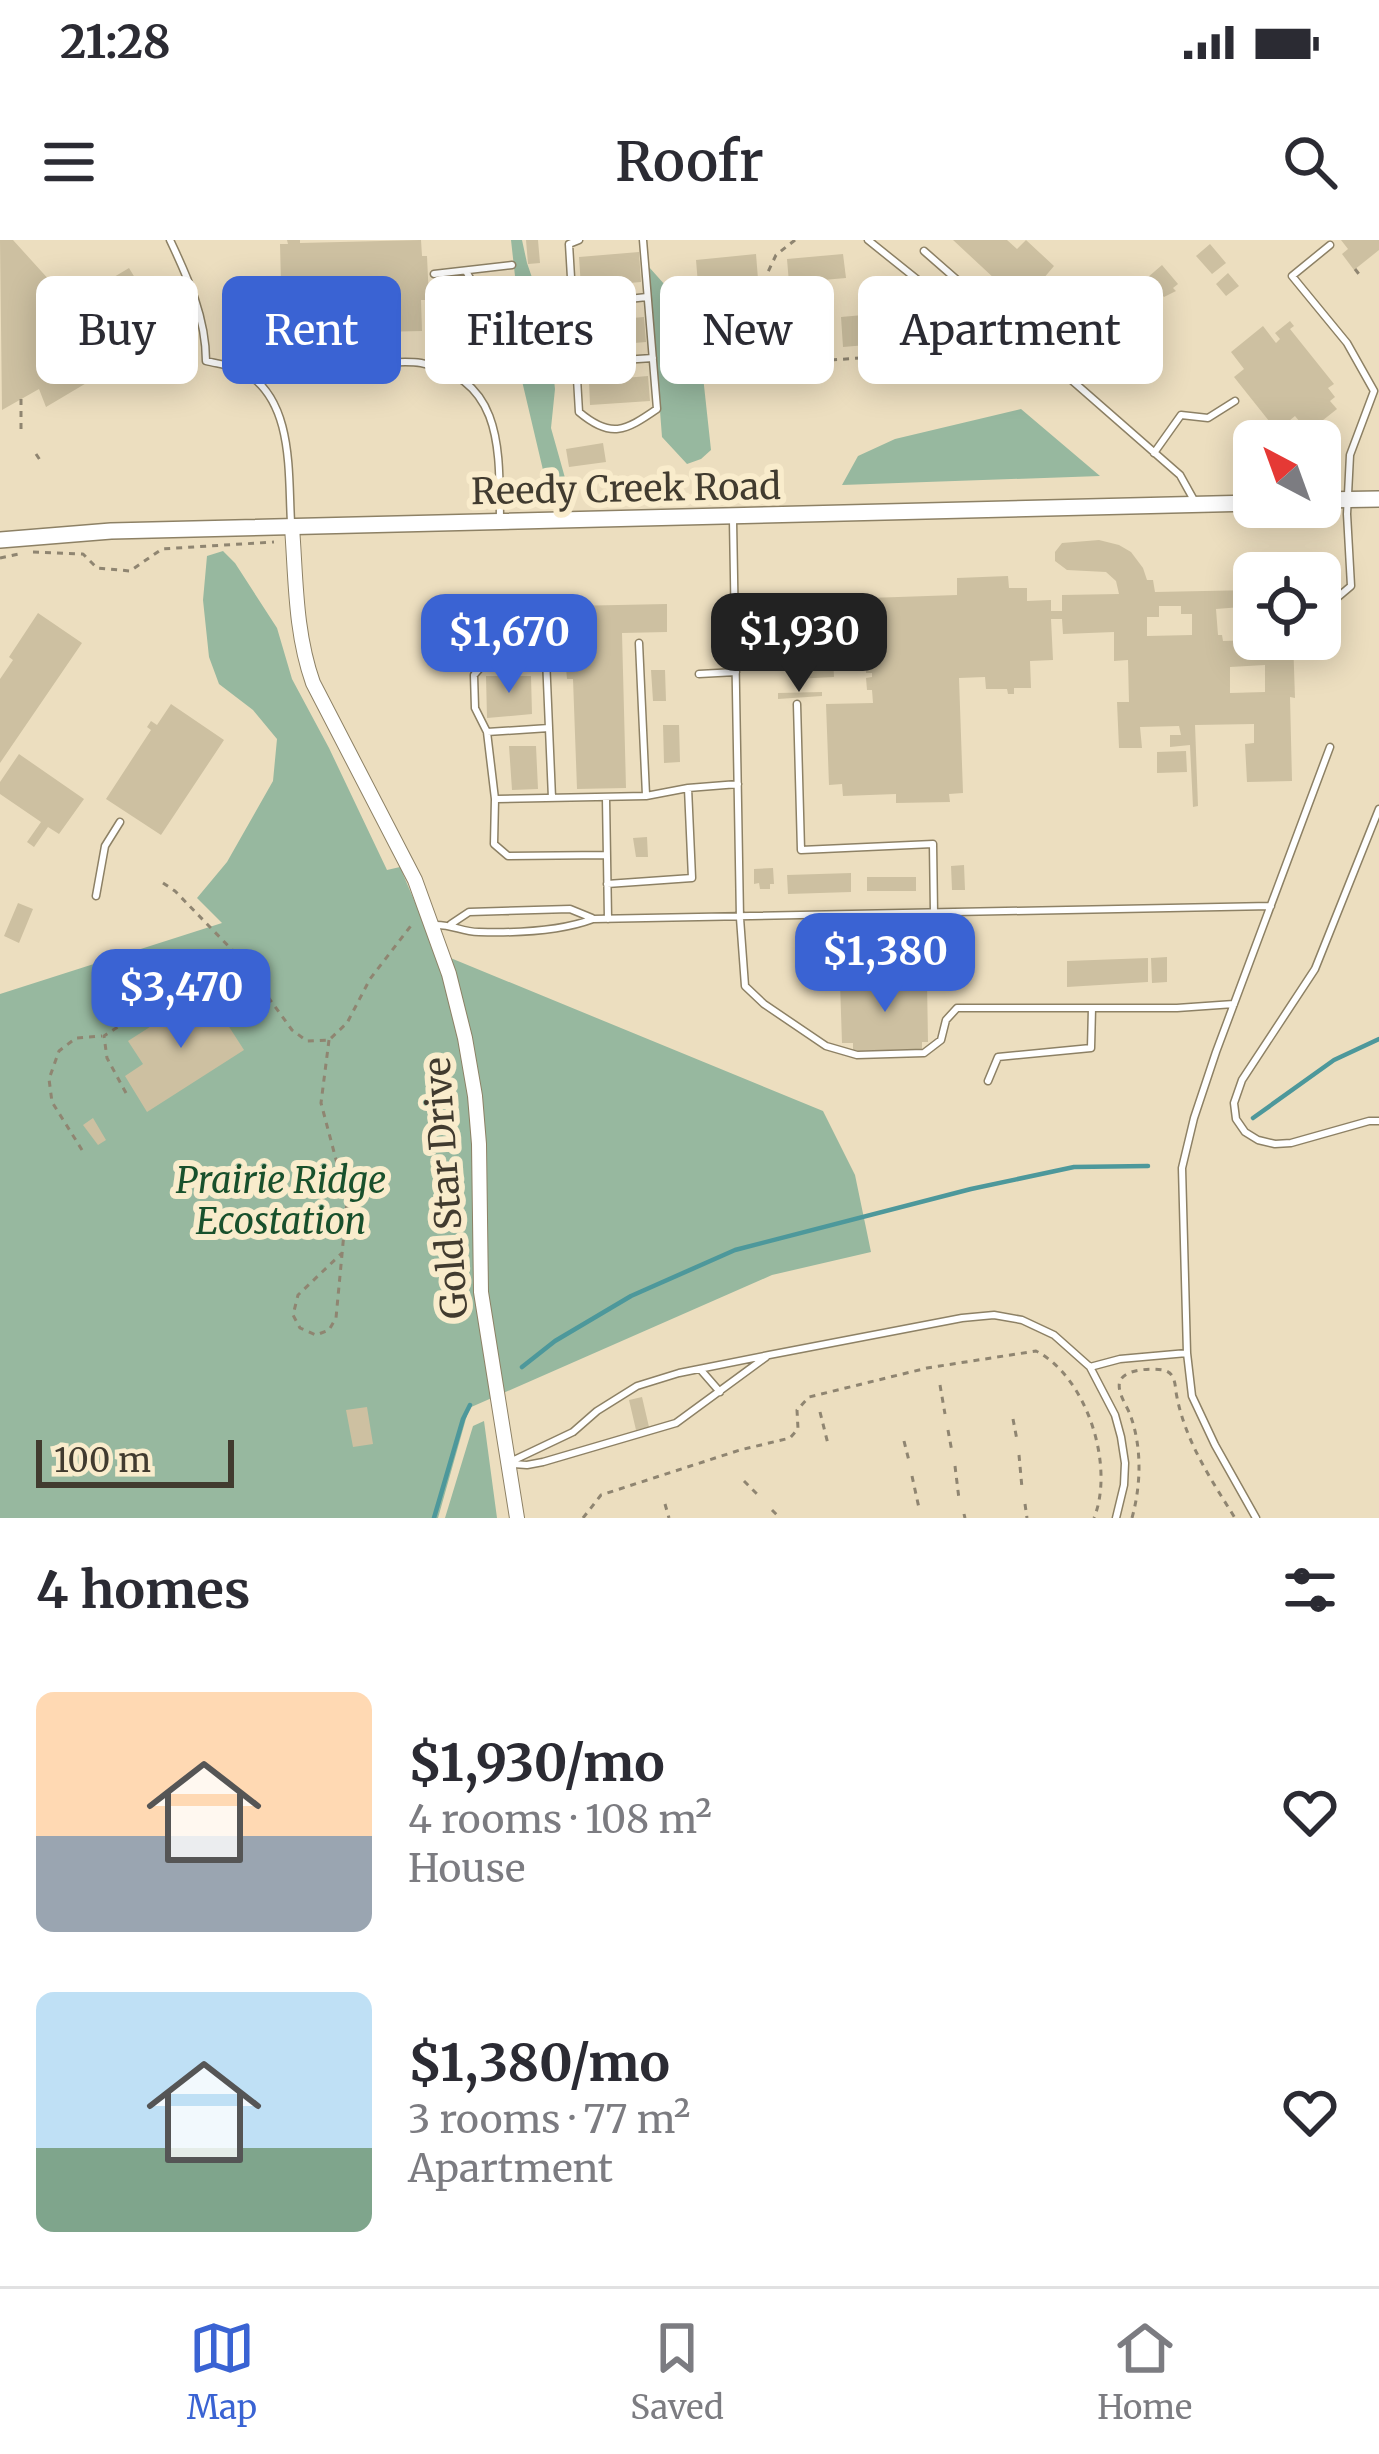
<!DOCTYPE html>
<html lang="en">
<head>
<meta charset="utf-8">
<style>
	:root { --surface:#fff; --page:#f7f7f7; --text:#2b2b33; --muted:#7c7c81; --line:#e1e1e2; --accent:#3a63d3 }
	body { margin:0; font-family:Merriweather,serif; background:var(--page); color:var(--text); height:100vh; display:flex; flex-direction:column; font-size:45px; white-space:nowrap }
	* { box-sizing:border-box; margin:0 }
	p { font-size:39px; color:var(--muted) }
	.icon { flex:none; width:66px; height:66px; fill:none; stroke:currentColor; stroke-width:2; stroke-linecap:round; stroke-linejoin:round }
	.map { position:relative; height:1278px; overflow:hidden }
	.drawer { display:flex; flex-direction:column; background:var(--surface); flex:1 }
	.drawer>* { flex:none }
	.top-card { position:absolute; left:36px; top:36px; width:1308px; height:108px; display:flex; gap:24px }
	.needle { width:78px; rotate:319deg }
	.tools { position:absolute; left:1233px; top:180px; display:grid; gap:24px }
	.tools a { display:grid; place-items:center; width:108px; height:108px; border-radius:18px; background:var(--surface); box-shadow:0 6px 30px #0003; font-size:60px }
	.scale { position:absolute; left:36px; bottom:30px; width:198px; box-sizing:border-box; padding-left:12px; border:6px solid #413b2f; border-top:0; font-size:33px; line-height:42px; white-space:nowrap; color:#413b2f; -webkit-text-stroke:9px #f9eccc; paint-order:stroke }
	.price { position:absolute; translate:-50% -102px; padding:0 27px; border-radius:24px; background:var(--accent); color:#fff; font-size:39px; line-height:78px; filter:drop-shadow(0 3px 6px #0008) }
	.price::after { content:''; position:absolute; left:50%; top:72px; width:36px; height:27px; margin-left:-18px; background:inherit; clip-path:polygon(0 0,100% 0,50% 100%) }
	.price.current { background:#222; color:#fff }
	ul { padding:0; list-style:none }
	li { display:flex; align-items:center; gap:36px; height:300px; padding:0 36px }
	li span { display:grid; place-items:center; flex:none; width:336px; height:240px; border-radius:18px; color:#555 }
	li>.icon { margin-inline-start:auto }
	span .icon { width:144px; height:144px; fill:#fffc; stroke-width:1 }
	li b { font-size:51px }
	h2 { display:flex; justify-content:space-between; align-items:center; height:144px; padding:0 36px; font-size:51px }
	.chip { padding:0 42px; border-radius:18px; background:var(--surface); box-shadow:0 6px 30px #0003; font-size:42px; line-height:108px }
	.chip.current { background:var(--accent); color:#fff }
	.status { display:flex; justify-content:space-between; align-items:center; height:84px; padding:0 60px; background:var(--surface); direction:ltr }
	.status svg { height:33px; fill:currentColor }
	header { display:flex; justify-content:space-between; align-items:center; height:156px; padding:0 36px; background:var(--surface); font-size:54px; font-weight:600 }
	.tabs { display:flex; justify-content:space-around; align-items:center; height:168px; border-top:3px solid var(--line); background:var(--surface); font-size:33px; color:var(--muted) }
	.tabs a { display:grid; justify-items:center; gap:6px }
	.tabs .current { color:var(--accent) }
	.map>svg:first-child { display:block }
</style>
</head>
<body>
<div class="status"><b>21:28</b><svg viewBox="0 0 49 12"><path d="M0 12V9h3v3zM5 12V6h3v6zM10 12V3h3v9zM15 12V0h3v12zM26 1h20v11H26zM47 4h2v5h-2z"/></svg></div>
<header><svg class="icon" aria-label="menu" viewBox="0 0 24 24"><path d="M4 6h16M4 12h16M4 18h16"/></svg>Roofr<svg class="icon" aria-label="search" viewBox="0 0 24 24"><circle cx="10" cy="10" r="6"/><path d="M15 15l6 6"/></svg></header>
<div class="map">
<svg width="1379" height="1278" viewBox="0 0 1379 1278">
	<rect width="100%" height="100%" fill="#ecdebf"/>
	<path fill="#97b89f" d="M511 0H522L527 23 548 84 555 149 551 188 567 245 543 230 514 107 519 72Z
		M649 27 697 81 711 210 701 219 687 224 662 197Z
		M1021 169 1100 236 842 245 858 216 895 199Z
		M223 311 235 323 277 388 292 439 329 508 387 630 400 627 436 712 823 871 855 935 871 1012 772 1035 469 1168 438 1278H0V754L222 683 197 658 227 622 273 541 277 499 253 470 219 444 209 417 203 360 207 316Z
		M484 1181 497 1278H445L473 1186Z"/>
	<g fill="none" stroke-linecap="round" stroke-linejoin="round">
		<path stroke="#4d989b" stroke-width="4.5" d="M1253 878 1334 820 1379 799
			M522 1127 555 1101 631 1056 735 1010 971 949 1074 927 1148 926
			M434 1278 463 1179 470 1165"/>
	</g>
	<path fill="#cdc0a1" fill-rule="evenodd" d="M0 0H13L61 53 49 61 61 79 94 60 89 52 129 28 169 94 46 167 39 149 2 170Z
		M287 0H300V3L421 0 422 16H427L429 60H421L422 91 335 93V82L300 83 301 97H291L292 83H282L280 4H288Z
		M526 0H538L540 23 528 24Z
		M953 0H1007L1017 9 1026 0 1054 26 1043 39 1062 57 1043 77 1041 75 1035 81 1007 55 1010 53Z
		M1341 0H1379V10L1354 30 1342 14 1348 9Z
		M1210 4 1226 23 1212 34 1196 16Z
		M639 12 641 42 581 47 579 17Z
		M756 14 758 39 698 44 696 20Z
		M843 14 846 38 789 43 787 19Z
		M1162 25 1178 44 1173 48 1176 51 1164 57 1147 38Z
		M1228 33 1239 46 1226 56 1216 44Z
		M873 69H882L883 74 899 72 902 102 843 107 841 77 874 74Z
		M550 76H563L564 107 551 108Z
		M644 77 646 102 586 107 584 82Z
		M1290 81 1294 86 1290 89 1334 144 1328 148 1335 157 1330 161 1337 169 1308 192 1295 176 1277 191 1234 137 1244 129 1231 112 1263 86 1276 103 1280 99 1275 93Z
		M791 82 794 112 704 119 701 89Z
		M648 136 650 161 590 165 589 141Z
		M603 203 606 222 569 227 566 209Z
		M1099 300 1119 305 1131 312 1143 328 1147 340H1153L1155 352 1254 350V366L1216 369 1218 395H1222L1223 401 1293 399 1295 458 1290 457 1292 541 1247 542 1245 504 1254 503V484L1195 485 1198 566 1193 567 1190 505 1170 507V495H1181L1179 486 1140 487 1142 508H1119L1117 462H1129L1128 420 1114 421V392L1063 394 1062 379H1051L1053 420 1030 421 1031 448H1014V454H1008L1007 449H986L985 437 959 438 963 553 949 554 950 562 896 563V554L843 556 842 544 829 545 826 464 873 463 872 450H867L866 438 872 437V433H866L865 404H871L869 358 957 355V338L1008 336 1009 348H1027V361L1051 360V371H1062V355L1119 354 1116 341 1106 332 1067 330 1055 321V312L1062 303ZM1159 366H1181V374H1192V395L1147 396V377H1159ZM1265 425V452L1230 453V427Z
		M830 360 831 379H836L838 417H833L834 437 794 439 793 419 779 420 777 381 783 380 782 362Z
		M667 364V392L622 393 626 548 577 549 573 439H567L566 428H573L572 395 475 397 474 375 569 372V366Z
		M38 373 82 403 0 523V439L13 420 9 417Z
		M767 379 769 425 756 426 755 380Z
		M463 401H474V423H463Z
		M651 430H665L666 461H653Z
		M486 436H531L532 474 487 478Z
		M822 452V456L778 459V453Z
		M171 464 224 500 161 595 106 559 151 490 147 487 151 481 157 485Z
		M663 485H679L680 522 664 523Z
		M509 506H536L538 549 512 550Z
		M1186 511 1187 532 1157 533V512Z
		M19 514 84 559 59 594 48 587 34 607 27 602 41 582 0 554V542Z
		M647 597 648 617H636L633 598Z
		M964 625 965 650H952L951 626Z
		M773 628 774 644H770V649H760L759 643 754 644V629Z
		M851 633V652L788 654 787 635Z
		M867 637H916V651H867Z
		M18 663 33 669 19 703 4 696Z
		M1167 717V742L1152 743 1151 718Z
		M185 718 192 728 148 759 139 744 173 722 175 724Z
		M1148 718V742L1067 747V721Z
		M927 741 928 802H922V809L853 811V803H842L840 743Z
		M206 751 244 810 147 872 125 836 143 824 128 801Z
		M93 878 106 900 98 905 83 885Z
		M642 1157 649 1187 636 1190 629 1160Z
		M367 1167 373 1204 353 1207 346 1170Z"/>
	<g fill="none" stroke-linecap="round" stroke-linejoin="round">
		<g stroke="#8d8165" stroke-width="9">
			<path id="service" d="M170 0C188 38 206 78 206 121 218 124 232 125 243 131 294 159 288 232 291 282
				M579 0 569 4 579 172C611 199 625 191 657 169L643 0
				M868 0 969 81 1014 91
				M1330 5 1292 36 1347 103 1374 151 1350 215 1347 274 1351 346 1338 357
				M924 11 1180 235 1195 262
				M434 34 512 25
				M573 65 647 57
				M576 123 653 118
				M461 137C491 93 492 77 466 31
				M256 140C287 127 323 127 356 125 377 124 401 120 421 123 504 139 499 211 500 278
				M1154 213 1181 175 1208 178 1235 161
				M733 280 740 678 745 746 764 764 826 806 857 815 924 813 941 800 946 780 957 768H1177L1234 764
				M639 403 646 555
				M699 434 736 432
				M797 464 801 610 933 604 934 673
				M487 492 549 488
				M552 558 546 418 488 419 474 435 475 468 487 492 495 559 494 604 508 616 607 615
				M606 558 608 679
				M497 559 646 556 688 548 738 544
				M1379 569 1315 729 1242 840 1234 863 1236 879 1245 892 1258 900 1275 904 1291 903 1369 881H1379
				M607 644 692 638 688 548
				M96 656 105 606 120 582
				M451 684 469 672 570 669 592 678
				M433 685C454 684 460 692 479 692 514 693 561 691 593 679L1271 666
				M988 841 998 817 1091 808 1092 768
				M1090 1127 1120 1119 1187 1113
				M700 1129 720 1152
				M512 1221 573 1192 597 1171 637 1146 679 1133 769 1115 962 1078 994 1075 1022 1080 1054 1095 1090 1127 1115 1175 1121 1197 1125 1223 1124 1245 1116 1278
				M513 1224 527 1225 543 1222 676 1183 766 1117
				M1256 1278 1215 1205 1192 1156 1187 1113 1182 928 1194 878 1216 812 1330 507"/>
		</g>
		<g stroke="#8d8165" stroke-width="16">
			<path id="tertiary" d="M292 287C296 340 295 392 313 443L415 640 449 734 465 798 475 856 479 904 481 1052 517 1278"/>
		</g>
		<g stroke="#8d8165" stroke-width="18">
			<path id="secondary" d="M1320 260 1379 259
				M0 300 111 291 1254 263"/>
		</g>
		<path stroke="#8f8571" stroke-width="3" stroke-dasharray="6 6" stroke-linecap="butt" d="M795 0 776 15 767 34 772 51 781 64 806 76 814 88 815 121
			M1355 29 1362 38
			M296 97 300 117
			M152 105 171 94 172 96 159 104 158 108
			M239 117C253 96 267 94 291 91
			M702 127 718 135 815 121 906 115
			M21 159V189
			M36 214 42 223
			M1261 276 1317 274
			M33 312 83 314 97 328 130 331 162 309 274 302
			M0 318 23 313
			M163 643 175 651 239 717 292 790 307 801 329 800 347 783 370 739 413 683
			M329 800 321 863 347 961 336 1078 329 1090 316 1095 300 1088 293 1075 298 1055 342 1013
			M126 853 107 818 104 796 214 725 237 717
			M82 910 52 862 49 839 59 811 76 798 102 796
			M940 1145 945 1174
			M820 1172 828 1204
			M1013 1179 1017 1200
			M948 1190 952 1212
			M904 1201 909 1221
			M1019 1215 1022 1248
			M955 1226 959 1259
			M912 1236 919 1268
			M744 1241 758 1255
			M665 1264 669 1278
			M1025 1264 1027 1278
			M772 1270 780 1278
			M964 1274 965 1278
			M583 1278 601 1255 740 1210 790 1198 798 1189 797 1170 809 1157 927 1128 1036 1111C1087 1137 1115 1226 1094 1278
			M1132 1278C1141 1245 1142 1209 1131 1177 1128 1167 1116 1152 1120 1141 1125 1129 1151 1128 1163 1130 1174 1132 1175 1142 1176 1152 1184 1199 1210 1238 1235 1278"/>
		<use href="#service" stroke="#fff" stroke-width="6"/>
		<use href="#tertiary" stroke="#fff" stroke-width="14"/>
		<use href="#secondary" stroke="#fff" stroke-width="15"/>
	</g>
	<g text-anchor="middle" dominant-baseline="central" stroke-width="12" stroke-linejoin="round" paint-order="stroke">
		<g font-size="36" fill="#413b2f" stroke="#f9eccc">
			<text transform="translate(626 249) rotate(-1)">Reedy Creek Road</text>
			<text transform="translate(446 948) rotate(-94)">Gold Star Drive</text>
		</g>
		<g font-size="36" font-style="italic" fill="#18502c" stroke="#f9eccc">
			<text x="281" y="940">Prairie Ridge<tspan x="281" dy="41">Ecostation</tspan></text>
		</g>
	</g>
</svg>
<div class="tools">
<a><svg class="needle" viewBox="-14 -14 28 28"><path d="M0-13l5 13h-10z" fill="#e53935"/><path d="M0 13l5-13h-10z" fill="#7c7c81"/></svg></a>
<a><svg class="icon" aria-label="locate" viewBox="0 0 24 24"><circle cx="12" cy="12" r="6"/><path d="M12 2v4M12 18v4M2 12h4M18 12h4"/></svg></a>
</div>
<div class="scale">100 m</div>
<b class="price current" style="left:799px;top:455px">$1,930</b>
<b class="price" style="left:509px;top:456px">$1,670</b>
<b class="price" style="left:885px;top:775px">$1,380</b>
<b class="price" style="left:181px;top:811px">$3,470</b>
<div class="top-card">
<a class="chip">Buy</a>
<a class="chip current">Rent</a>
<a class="chip">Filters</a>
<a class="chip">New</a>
<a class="chip">Apartment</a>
</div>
</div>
<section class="drawer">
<h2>4 homes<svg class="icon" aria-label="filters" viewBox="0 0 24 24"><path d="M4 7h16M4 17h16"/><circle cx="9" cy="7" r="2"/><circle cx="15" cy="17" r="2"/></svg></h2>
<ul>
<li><span style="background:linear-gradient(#ffd9b3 60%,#9aa5b1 0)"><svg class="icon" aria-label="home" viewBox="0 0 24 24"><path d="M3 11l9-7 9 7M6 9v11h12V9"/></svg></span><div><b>$1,930/mo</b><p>4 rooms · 108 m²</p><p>House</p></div><svg class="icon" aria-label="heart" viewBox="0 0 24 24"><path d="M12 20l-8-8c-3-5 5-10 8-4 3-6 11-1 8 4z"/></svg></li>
<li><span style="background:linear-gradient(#bfe0f5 65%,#7fa58c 0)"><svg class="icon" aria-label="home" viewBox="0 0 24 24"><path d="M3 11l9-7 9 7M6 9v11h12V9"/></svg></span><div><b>$1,380/mo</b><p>3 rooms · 77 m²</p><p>Apartment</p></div><svg class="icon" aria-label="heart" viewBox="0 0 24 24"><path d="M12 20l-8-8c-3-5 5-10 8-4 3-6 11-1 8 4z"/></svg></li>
</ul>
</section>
<nav class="tabs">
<a class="current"><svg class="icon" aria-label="map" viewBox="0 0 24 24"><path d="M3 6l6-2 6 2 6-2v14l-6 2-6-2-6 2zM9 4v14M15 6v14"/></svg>Map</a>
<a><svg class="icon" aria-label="saved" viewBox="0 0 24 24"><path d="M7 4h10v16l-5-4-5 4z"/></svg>Saved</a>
<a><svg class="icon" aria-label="home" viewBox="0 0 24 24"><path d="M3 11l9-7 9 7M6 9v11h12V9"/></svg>Home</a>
</nav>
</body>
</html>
